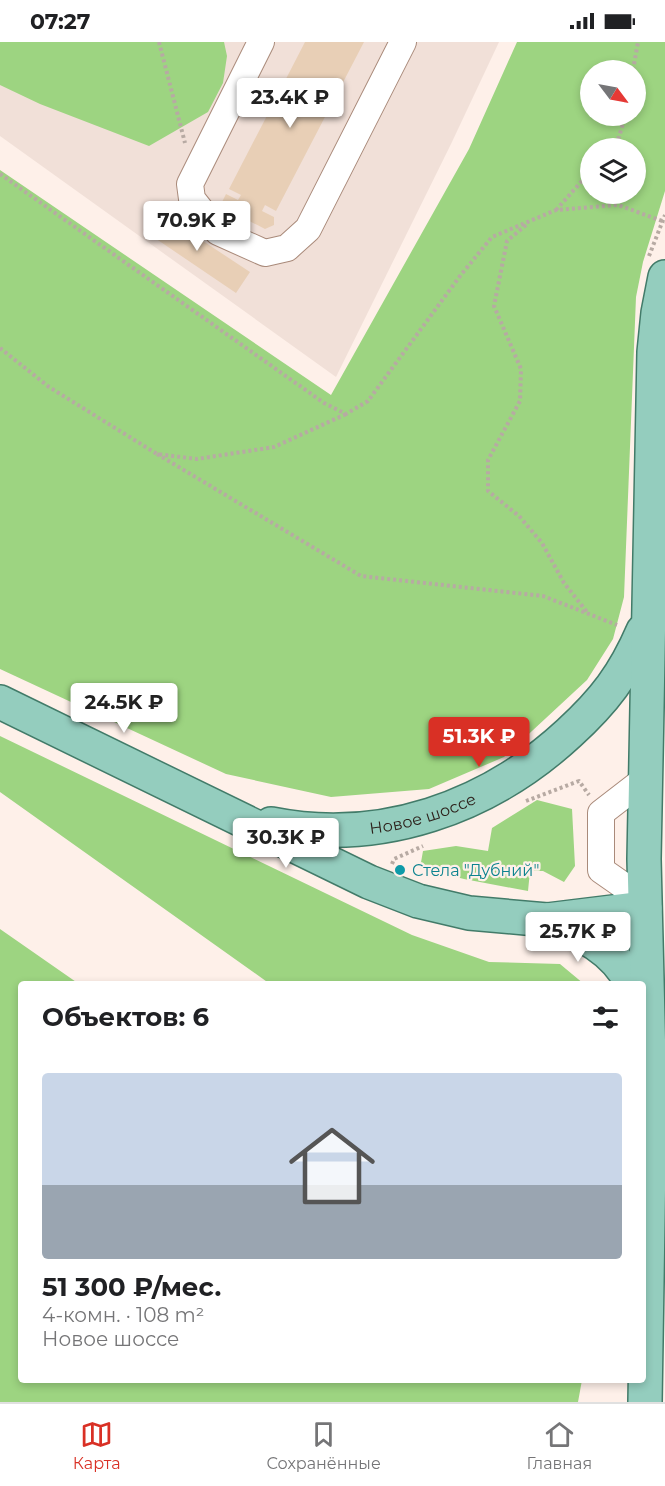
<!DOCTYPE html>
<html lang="ru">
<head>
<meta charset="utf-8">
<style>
	:root { --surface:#fff; --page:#f2f2f2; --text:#202124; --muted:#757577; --line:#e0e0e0; --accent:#d93025 }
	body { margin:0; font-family:Montserrat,sans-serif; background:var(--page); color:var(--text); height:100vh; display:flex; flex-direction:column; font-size:22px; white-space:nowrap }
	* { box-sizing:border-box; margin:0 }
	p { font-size:20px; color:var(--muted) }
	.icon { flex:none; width:33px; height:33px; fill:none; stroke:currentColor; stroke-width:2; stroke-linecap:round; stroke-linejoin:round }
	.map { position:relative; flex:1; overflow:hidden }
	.side { position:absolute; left:18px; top:939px; width:628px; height:402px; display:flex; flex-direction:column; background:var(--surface); border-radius:6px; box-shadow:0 3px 9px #0003 }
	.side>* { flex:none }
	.needle { width:39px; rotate:122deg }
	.tools { position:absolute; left:580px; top:18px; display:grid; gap:12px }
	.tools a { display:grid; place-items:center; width:66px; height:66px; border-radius:50%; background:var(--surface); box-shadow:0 3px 9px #0003; font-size:30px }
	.price { position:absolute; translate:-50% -51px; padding:0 14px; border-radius:6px; background:#fff; color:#222; font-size:20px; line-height:39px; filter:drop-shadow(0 2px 3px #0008) }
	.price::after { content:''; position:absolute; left:50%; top:36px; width:18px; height:14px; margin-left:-9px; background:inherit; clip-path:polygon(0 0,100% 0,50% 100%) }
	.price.on { background:var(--accent); color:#fff }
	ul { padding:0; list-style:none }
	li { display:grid; align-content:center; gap:12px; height:318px; padding:0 24px }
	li+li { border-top:2px solid var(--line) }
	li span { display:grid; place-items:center; height:186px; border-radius:6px; color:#555 }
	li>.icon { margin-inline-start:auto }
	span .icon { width:108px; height:108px; fill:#fffc; stroke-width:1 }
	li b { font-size:26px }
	h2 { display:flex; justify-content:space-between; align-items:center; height:72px; padding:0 24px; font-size:26px }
	.status { display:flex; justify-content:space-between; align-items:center; height:42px; padding:0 30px; background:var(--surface); direction:ltr }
	.status svg { height:16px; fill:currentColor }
	.tabs { display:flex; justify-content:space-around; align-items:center; height:84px; border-top:2px solid var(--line); background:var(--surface); font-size:16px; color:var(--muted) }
	.tabs a { display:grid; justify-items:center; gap:3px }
	.tabs .on { color:var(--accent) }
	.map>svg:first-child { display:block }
</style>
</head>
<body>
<div class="status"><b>07:27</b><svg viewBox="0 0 49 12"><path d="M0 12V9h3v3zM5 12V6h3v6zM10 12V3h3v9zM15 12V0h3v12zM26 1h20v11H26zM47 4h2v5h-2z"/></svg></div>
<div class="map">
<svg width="665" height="1360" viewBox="0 0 665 1360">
	<rect width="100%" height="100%" fill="#fef0e9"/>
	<path fill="#f1e0d8" d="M0 0H499L451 102 336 335 0 94Z"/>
	<path fill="#9dd481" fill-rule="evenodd" d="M0 0H224L227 14 223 41 208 70 149 104 40 62 0 43Z
		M517 0H665V149L643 220 636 255 624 555 613 597 587 638 504 715 429 747 331 755 226 732 0 627V128L331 353 469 107ZM636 28V74H591V28ZM636 106V152H591V106Z
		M0 694 412 893 489 920 560 922 584 942H270L0 750Z
		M537 758 572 767 575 824 564 840 543 829H530L528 849 464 837 420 826 423 809 456 804 488 809 492 786Z
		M0 887 79 942H21V1338H582L578 1360H0Z"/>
	<path fill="#e8cfb6" d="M305 0H364L276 169 265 163 262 169 274 175V183L265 187 228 168 222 160 226 152 238 158 241 153 229 147Z
		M156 168 250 230 236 251 143 188Z"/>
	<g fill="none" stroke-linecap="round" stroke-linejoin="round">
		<g stroke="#a98a7a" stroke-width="28">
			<path id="minor" d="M261 0 190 142 192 157 218 190 265 211 287 206 308 187 403 0
				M644 858 601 828V771L645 737"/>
		</g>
		<g stroke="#427b69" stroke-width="36">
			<g id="major">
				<path d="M0 660 369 840 418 859 469 871 547 878 645 866"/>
				<path id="s1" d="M271 782C380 804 488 766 569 691 604 659 624 633 643 589"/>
				<path d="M547 878C581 891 615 907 632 942"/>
				<path d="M645 1360 650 1058 644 817 654 310 658 271 665 235"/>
			</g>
		</g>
		<path stroke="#b7aaa3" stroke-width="4" stroke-dasharray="3 3" stroke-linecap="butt" d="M159 0 185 101
			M633 28 638 0
			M610 106 619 95 625 74
			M0 132 324 361 346 372 368 359 460 234 492 195 556 168 618 163 665 180
			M556 168 591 129
			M526 183 507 199 494 264 521 327 520 359 488 418V449L519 474 542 501 564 541 587 570
			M649 214 665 173
			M0 306 49 345 157 412 197 417 274 405 346 372
			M157 412 361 534 543 554 617 583
			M526 759 579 739 589 753
			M392 822 394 817 423 804"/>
		<use href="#minor" stroke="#fff" stroke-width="26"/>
		<use href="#major" stroke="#94cdbe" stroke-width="33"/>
	</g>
	<circle fill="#0f9aa8" stroke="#fef0e9" stroke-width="2" cx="400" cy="828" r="6"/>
	<g text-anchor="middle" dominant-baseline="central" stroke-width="4.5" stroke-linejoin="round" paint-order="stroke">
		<g font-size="16" fill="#2d211b" stroke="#fef0e9">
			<text stroke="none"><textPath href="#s1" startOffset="154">Новое шоссе</textPath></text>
		</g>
		<g font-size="16" fill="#0d838f" stroke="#fef0e9" text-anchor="start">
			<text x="412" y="828">Стела "Дубний"</text>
		</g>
	</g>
</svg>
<div class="tools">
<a><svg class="needle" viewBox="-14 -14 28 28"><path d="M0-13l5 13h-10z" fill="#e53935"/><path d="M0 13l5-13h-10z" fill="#757577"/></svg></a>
<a><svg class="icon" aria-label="layers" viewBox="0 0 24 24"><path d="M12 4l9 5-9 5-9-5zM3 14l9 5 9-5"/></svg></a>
</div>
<b class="price" style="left:290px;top:87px">23.4K ₽</b>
<b class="price" style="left:197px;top:210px">70.9K ₽</b>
<b class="price" style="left:124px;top:692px">24.5K ₽</b>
<b class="price on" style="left:479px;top:726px">51.3K ₽</b>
<b class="price" style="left:286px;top:827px">30.3K ₽</b>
<b class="price" style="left:578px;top:921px">25.7K ₽</b>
<section class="side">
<h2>Объектов: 6<svg class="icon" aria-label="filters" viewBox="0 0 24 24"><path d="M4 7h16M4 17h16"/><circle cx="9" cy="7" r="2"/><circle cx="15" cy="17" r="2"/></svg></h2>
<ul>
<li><span style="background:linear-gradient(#c9d6e8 60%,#9aa5b1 0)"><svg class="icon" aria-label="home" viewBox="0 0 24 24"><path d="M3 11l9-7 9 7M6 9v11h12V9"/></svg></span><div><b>51 300 ₽/мес.</b><p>4-комн. · 108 m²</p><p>Новое шоссе</p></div></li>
</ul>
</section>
</div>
<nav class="tabs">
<a class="on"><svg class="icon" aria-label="map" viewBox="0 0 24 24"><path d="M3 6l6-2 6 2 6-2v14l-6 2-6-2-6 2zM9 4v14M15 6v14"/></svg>Карта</a>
<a><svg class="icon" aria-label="saved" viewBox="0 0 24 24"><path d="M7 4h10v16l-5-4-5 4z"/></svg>Сохранённые</a>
<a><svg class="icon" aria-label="home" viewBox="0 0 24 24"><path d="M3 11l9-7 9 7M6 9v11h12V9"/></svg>Главная</a>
</nav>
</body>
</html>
